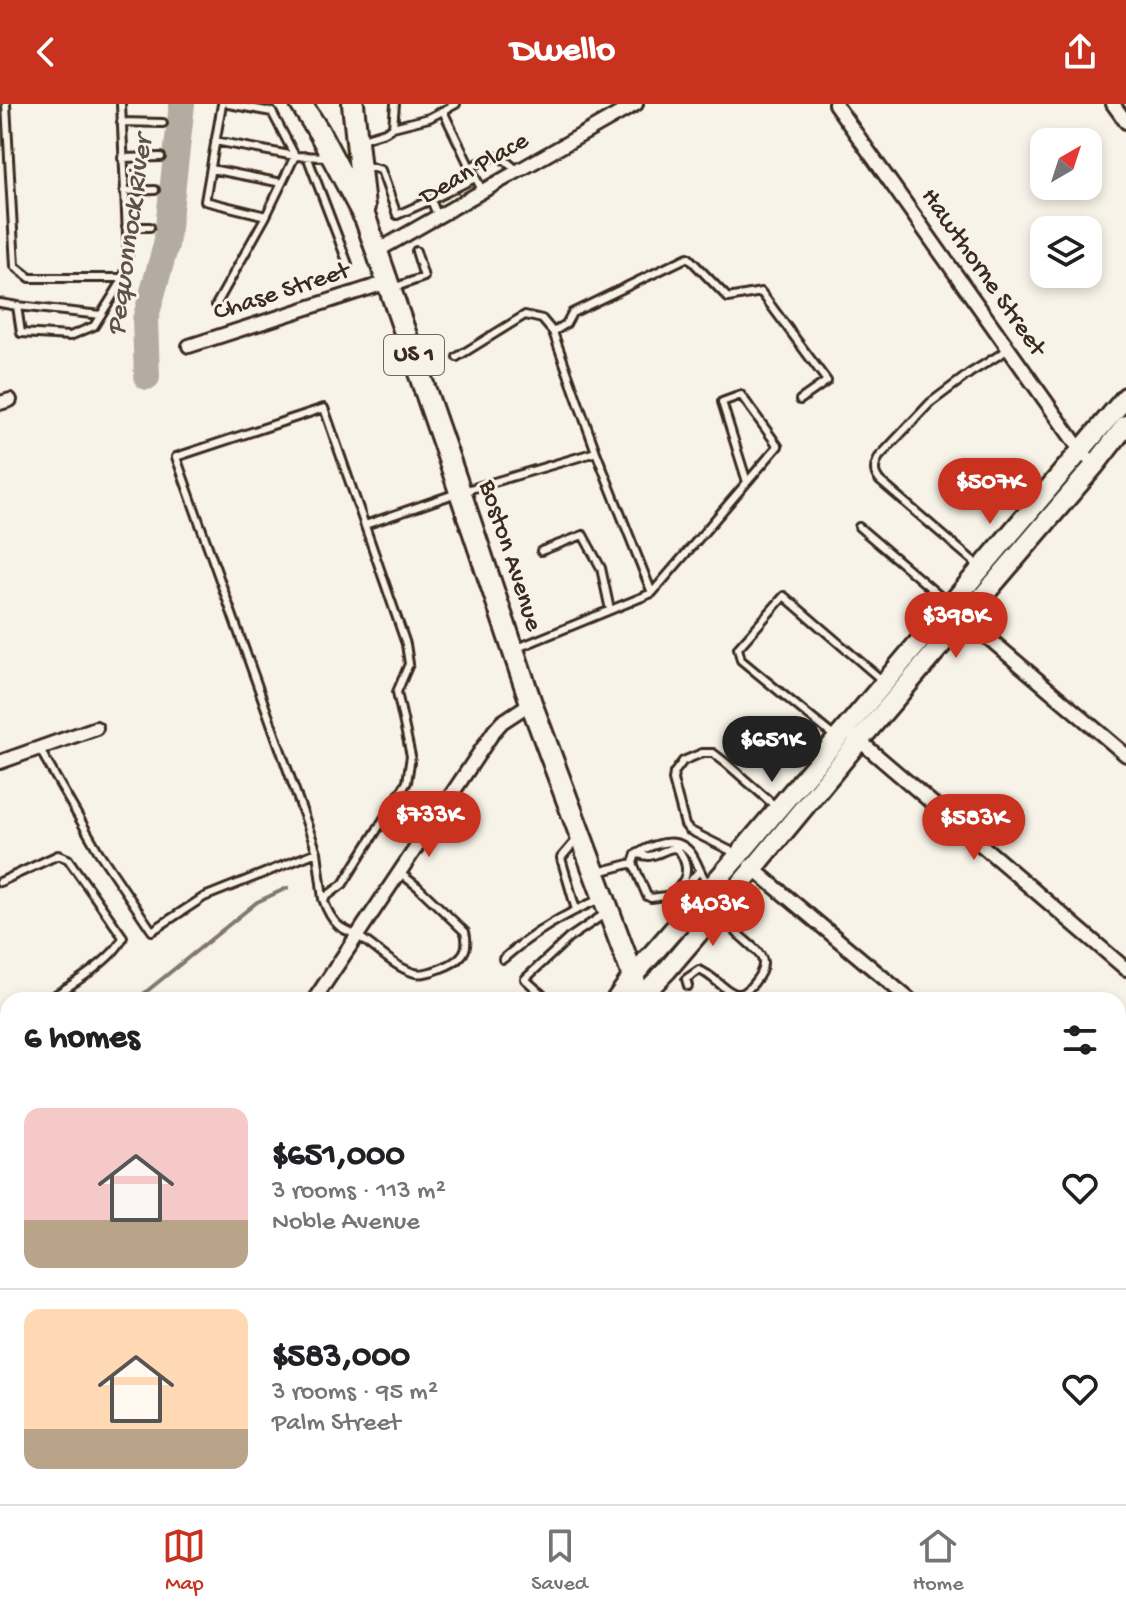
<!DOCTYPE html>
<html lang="en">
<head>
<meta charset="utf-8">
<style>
	:root { --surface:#fff; --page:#f2f2f2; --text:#202124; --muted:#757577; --line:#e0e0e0; --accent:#c8321e }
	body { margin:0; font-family:"Gochi Hand",sans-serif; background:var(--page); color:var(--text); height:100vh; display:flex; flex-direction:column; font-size:30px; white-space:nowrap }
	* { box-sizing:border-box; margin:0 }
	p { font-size:26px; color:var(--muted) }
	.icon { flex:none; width:44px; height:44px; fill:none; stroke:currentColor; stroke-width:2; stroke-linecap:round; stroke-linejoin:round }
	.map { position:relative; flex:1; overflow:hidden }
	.details { position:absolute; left:0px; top:888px; width:1126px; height:512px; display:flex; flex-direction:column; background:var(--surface); border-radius:24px 24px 0 0; box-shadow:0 4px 12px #0003 }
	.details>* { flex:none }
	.needle { width:52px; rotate:39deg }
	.tools { position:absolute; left:1030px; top:24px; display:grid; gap:16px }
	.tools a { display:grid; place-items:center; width:72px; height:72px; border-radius:16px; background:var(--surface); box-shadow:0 4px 12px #0003; font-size:40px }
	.price { position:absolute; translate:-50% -68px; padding:0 18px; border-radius:28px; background:var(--accent); color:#fff; font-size:26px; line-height:52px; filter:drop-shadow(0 2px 4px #0008) }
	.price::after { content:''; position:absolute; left:50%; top:48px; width:24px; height:18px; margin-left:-12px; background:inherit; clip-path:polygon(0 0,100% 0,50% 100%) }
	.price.current { background:#222; color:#fff }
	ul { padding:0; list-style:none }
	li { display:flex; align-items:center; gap:24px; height:200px; padding:0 24px }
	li+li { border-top:2px solid var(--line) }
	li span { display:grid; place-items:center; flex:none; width:224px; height:160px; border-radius:16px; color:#555 }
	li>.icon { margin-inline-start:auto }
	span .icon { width:96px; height:96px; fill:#fffc; stroke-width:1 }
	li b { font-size:34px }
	h2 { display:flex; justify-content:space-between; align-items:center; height:96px; padding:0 24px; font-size:34px }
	header { display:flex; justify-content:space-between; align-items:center; height:104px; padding:0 24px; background:var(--accent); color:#fff; font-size:36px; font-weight:700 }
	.dock { display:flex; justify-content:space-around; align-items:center; height:112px; border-top:2px solid var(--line); background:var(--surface); font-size:22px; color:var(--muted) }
	.dock a { display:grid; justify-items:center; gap:4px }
	.dock .current { color:var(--accent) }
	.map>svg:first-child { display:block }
</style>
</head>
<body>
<header><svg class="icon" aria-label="back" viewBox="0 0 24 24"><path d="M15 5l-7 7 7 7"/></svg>Dwello<svg class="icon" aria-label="share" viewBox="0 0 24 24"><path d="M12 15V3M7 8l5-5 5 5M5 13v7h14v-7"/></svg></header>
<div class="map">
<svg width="1126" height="1400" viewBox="0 0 1126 1400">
	<rect width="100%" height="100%" fill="#f7f3e8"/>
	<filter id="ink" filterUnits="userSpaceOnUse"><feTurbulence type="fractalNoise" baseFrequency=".0125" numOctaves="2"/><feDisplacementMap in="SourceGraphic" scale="16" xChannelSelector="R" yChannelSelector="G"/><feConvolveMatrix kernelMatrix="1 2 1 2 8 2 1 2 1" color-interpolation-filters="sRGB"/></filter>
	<g filter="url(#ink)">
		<path fill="#e9e4d9" d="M696 1392H872L860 1400H697Z"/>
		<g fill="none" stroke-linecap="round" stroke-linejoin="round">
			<path stroke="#84786c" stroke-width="4" d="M136 896 257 798 287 784
				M0 980 8 976"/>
			<path stroke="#b4aca0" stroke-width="26" d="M147 273 145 216 166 141 182 0"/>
			<g stroke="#3b2a1e" stroke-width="12">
				<path id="service" d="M6 0 15 162 30 174H124
					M222 0 205 97 266 112 295 52
					M228 0 272 8 295 52
					M443 7 470 63
					M121 18 163 19
					M393 23 429 14 456 0
					M362 35 385 28 393 23 395 0
					M215 37 295 52 329 53
					M307 52 348 160
					M122 54 161 53
					M363 61 381 66 397 111 431 96
					M211 65 282 79
					M482 86 470 63 494 52 505 56 518 67
					M124 87 155 86
					M438 113 431 96 475 74
					M126 123H150
					M393 184 424 173 416 147
					M0 199 17 202 21 229 70 232 94 222 124 174 128 153 121 0
					M216 201 266 112
					M17 202 101 211
					M553 228 566 220 572 209 688 153 728 194 761 188 827 277 800 296
					M457 253 525 211 542 215 553 228 596 348 652 489 778 342 741 291 722 298 747 378
					M324 304 406 540 409 560 397 588 411 652 407 678 343 780 323 795 317 748 176 353Z
					M365 421 460 388 596 348
					M859 423 948 499
					M541 447 583 431 601 464 610 506
					M979 462 880 377C873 368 874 363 879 353L930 299 970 269 1009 245
					M515 545 652 489
					M836 634 741 556 738 544 784 492 884 578
					M39 644 98 747 152 827 204 793 317 748
					M735 749 689 726 685 721 673 676 674 669 683 657 702 649H713L726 659 775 702
					M636 750C638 750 647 752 649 752 666 750 677 732 685 759 688 769 685 776 679 783L680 790
					M598 768 633 759
					M0 778 58 751 68 755 123 833C115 855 68 883 47 896
					M679 791 699 767
					M323 795C326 804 331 815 339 822 346 827 355 830 361 834 378 845 395 864 415 869 425 872 454 861 461 852 467 846 467 836 465 828L418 783 399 768
					M576 806 561 754 578 734
					M689 807 683 799 673 791 651 794 647 792 633 759 636 750C655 739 679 730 693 752 699 762 701 772 709 781
					M503 855C534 828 563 811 600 795
					M688 882 686 875 699 866C712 870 726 889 737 890 745 891 748 885 753 880 775 854 757 848 737 829L752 813
					M548 896 525 875 569 834 606 809
					M0 924 8 920
					M0 1330 8 1335
					M124 1392 126 1400
					M957 1392 963 1400
					M1059 1392 1065 1400
					M1102 1392 1109 1400"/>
			</g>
			<g stroke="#3b2a1e" stroke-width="18">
				<path id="minor" d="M835 0 1081 347 1095 361
					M1113 0 1126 18
					M377 147 636 0
					M189 242 388 178
					M0 299 10 296
					M959 509 1126 651
					M854 632 1126 865
					M0 658 96 624
					M750 762 910 896
					M314 896 494 627 502 618 531 599
					M0 1164 8 1169
					M1118 1353 1126 1363
					M0 1370 8 1358"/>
			</g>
			<g stroke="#3b2a1e" stroke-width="24">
				<path id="secondary" d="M616 896 633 872 739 751 1126 293
					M638 896 667 866 754 764 859 637 1095 361 1126 321
					M1118 1063 1126 1058
					M281 1400 287 1392
					M300 1400 306 1392
					M592 1400 605 1392"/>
			</g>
			<g stroke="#3b2a1e" stroke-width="26">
				<path id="primary" d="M301 0 319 28 366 116 450 358 531 599 633 872 640 896
					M353 0 364 103
					M678 1392 679 1400"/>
			</g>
			<use href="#service" stroke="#f7f3e8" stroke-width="6"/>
			<use href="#minor" stroke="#f7f3e8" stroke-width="12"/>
			<use href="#secondary" stroke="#f7f3e8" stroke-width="18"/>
			<use href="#primary" stroke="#f7f3e8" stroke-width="20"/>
		</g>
	</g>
	<g text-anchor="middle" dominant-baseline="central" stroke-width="6" stroke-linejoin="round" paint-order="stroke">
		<rect fill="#f7f3e8" stroke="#73665b" stroke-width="2" x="384" y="231" width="60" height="40" rx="6"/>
		<g font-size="24" font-weight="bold" fill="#3b2a1e">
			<text x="414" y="251">US 1</text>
		</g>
		<g font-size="26" fill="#3b2a1e" stroke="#f7f3e8">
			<text transform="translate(475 66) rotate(-30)">Dean Place</text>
			<text transform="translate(982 169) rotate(55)">Hawthorne Street</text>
			<text transform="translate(282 189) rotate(-18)">Chase Street</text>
			<text transform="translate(509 452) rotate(72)">Boston Avenue</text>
		</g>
		<g font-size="28" font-style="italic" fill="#5f5145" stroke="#f7f3e8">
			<text transform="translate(131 132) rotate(-82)">Pequonnock River</text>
		</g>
	</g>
</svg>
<div class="tools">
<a><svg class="needle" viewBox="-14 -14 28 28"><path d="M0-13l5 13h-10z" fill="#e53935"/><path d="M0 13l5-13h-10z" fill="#757577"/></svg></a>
<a><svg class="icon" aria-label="layers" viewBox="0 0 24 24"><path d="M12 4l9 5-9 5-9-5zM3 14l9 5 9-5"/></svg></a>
</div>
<b class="price" style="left:990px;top:422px">$507K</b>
<b class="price" style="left:956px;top:556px">$398K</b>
<b class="price current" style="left:772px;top:680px">$651K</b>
<b class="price" style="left:429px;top:755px">$733K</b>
<b class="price" style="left:974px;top:758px">$583K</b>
<b class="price" style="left:713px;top:844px">$403K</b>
<section class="details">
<h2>6 homes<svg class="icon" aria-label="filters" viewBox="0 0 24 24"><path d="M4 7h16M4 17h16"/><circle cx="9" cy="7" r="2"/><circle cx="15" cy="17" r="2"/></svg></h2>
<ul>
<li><span style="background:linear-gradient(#f6c9c9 70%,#b9a48a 0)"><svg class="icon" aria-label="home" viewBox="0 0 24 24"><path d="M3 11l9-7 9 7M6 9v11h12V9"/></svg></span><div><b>$651,000</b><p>3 rooms · 113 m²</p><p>Noble Avenue</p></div><svg class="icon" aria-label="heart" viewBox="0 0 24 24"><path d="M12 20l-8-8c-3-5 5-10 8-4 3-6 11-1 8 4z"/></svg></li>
<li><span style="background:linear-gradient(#ffd9b3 75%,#b9a48a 0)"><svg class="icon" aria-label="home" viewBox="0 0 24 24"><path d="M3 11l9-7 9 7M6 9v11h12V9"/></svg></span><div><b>$583,000</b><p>3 rooms · 95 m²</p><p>Palm Street</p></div><svg class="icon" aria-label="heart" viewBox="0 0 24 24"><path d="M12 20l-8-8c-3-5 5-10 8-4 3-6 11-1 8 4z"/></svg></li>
</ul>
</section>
</div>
<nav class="dock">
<a class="current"><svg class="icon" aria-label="map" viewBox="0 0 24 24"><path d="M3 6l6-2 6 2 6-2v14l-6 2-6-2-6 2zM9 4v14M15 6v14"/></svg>Map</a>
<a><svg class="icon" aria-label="saved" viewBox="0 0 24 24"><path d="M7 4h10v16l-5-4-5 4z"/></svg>Saved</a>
<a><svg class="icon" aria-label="home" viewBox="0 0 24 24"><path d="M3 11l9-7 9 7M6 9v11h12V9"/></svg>Home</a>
</nav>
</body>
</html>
